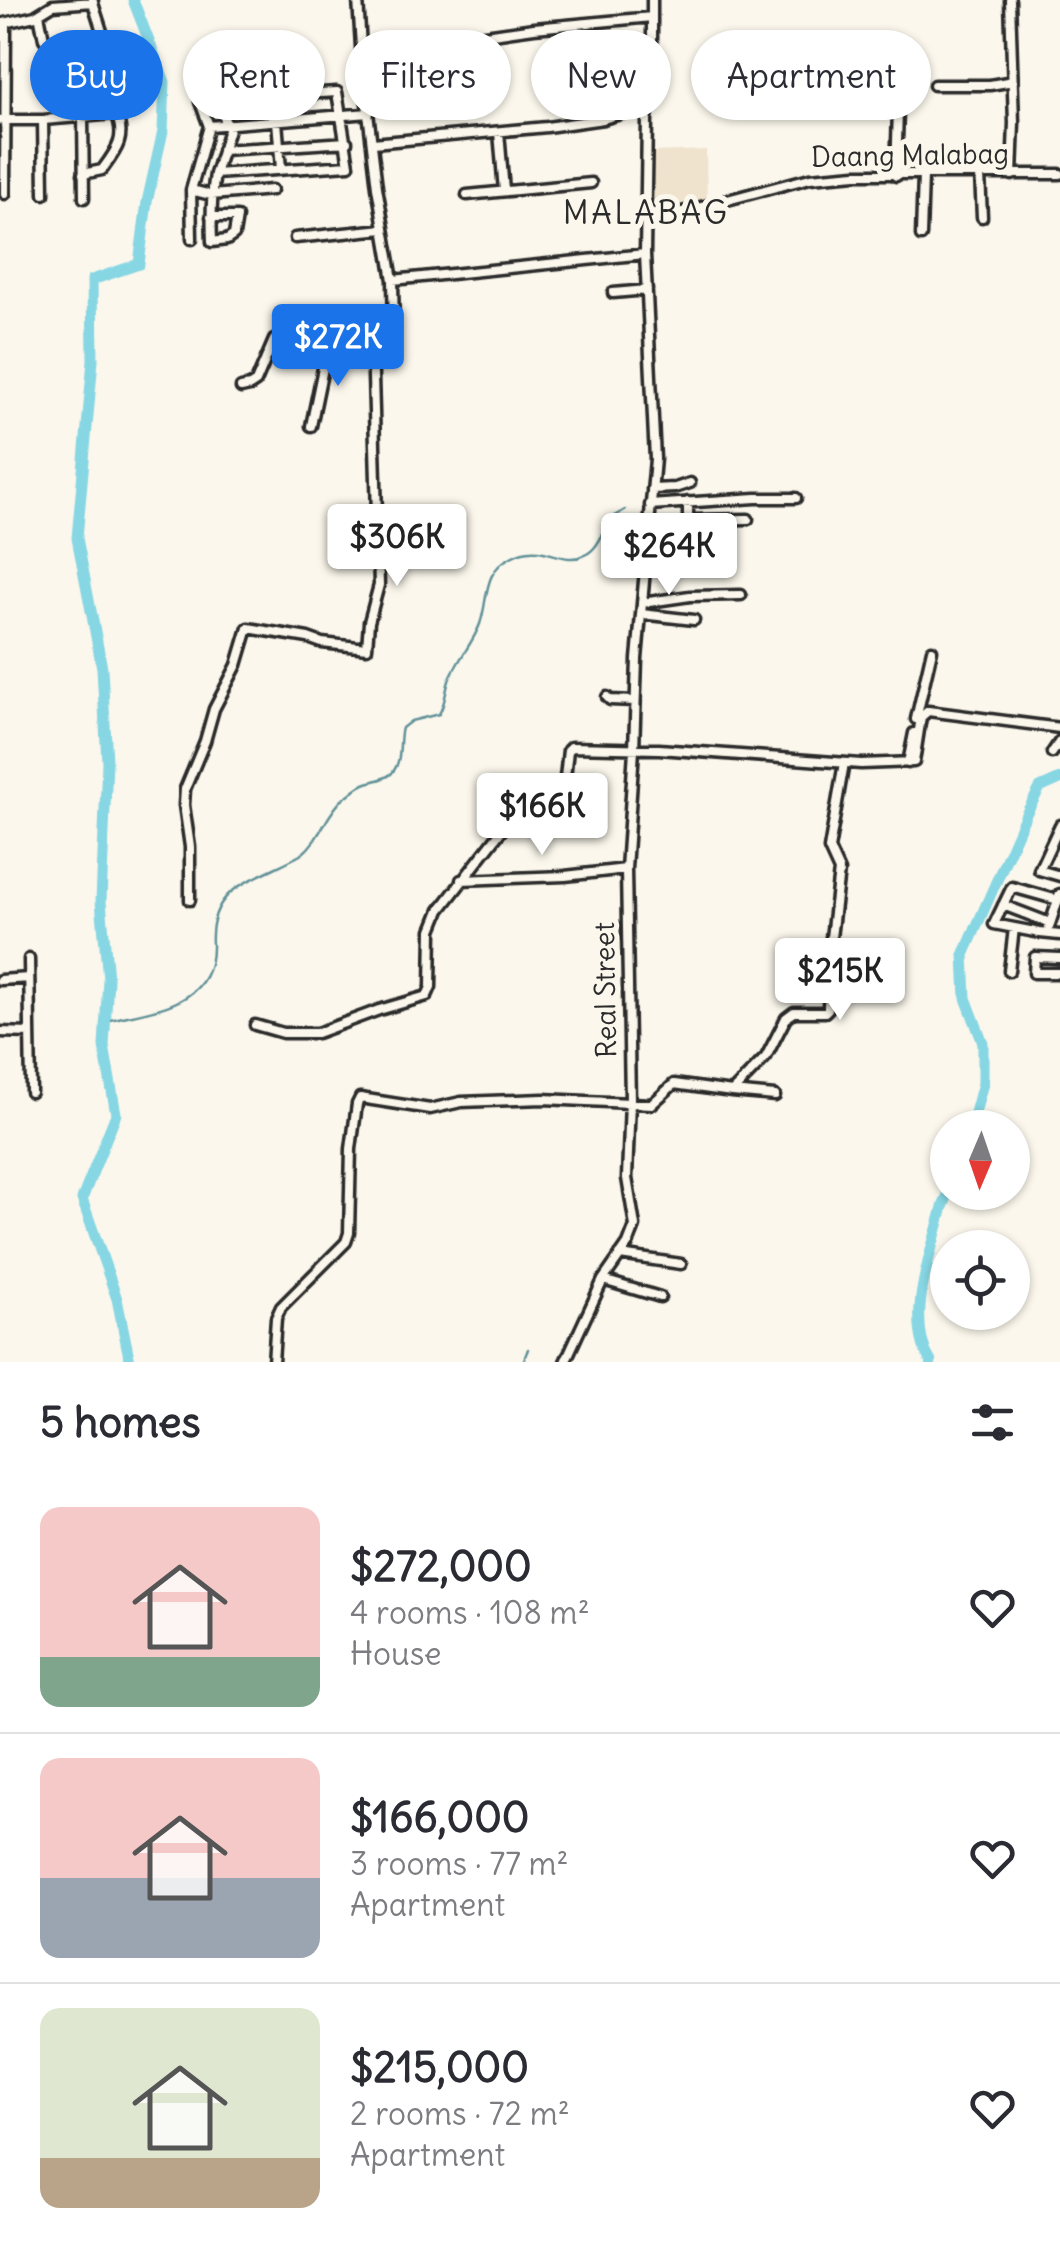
<!DOCTYPE html>
<html lang="en">
<head>
<meta charset="utf-8">
<style>
	:root { --surface:#fff; --page:#f2f2f3; --text:#2b2b33; --muted:#7c7c81; --line:#e1e1e2; --accent:#1a73e8 }
	body { margin:0; font-family:Delius,sans-serif; background:var(--page); color:var(--text); height:100vh; display:flex; flex-direction:column; font-size:38px; white-space:nowrap }
	* { box-sizing:border-box; margin:0 }
	p { font-size:32px; color:var(--muted) }
	.icon { flex:none; width:55px; height:55px; fill:none; stroke:currentColor; stroke-width:2; stroke-linecap:round; stroke-linejoin:round }
	.map { position:relative; height:1362px; overflow:hidden }
	.side { display:flex; flex-direction:column; background:var(--surface); flex:1 }
	.side>* { flex:none }
	.top-card { position:absolute; left:30px; top:30px; width:1000px; height:90px; display:flex; gap:20px }
	.needle { width:65px; rotate:182deg }
	.buttons { position:absolute; left:930px; top:1110px; display:grid; gap:20px }
	.buttons a { display:grid; place-items:center; width:100px; height:100px; border-radius:50%; background:var(--surface); box-shadow:0 2px 8px #0004; font-size:50px }
	.price { position:absolute; translate:-50% -85px; padding:0 22px; border-radius:10px; background:#fff; color:#222; font-size:32px; line-height:65px; filter:drop-shadow(0 2px 5px #0008) }
	.price::after { content:''; position:absolute; left:50%; top:60px; width:30px; height:22px; margin-left:-15px; background:inherit; clip-path:polygon(0 0,100% 0,50% 100%) }
	.price.on { background:var(--accent); color:#fff }
	ul { padding:0; list-style:none }
	li { display:flex; align-items:center; gap:30px; height:250px; padding:0 40px }
	li+li { border-top:2px solid var(--line) }
	li span { display:grid; place-items:center; flex:none; width:280px; height:200px; border-radius:20px; color:#555 }
	li>.icon { margin-inline-start:auto }
	span .icon { width:120px; height:120px; fill:#fffc; stroke-width:1 }
	li b { font-size:42px }
	h2 { display:flex; justify-content:space-between; align-items:center; height:120px; padding:0 40px; font-size:42px }
	.chip { padding:0 35px; border-radius:45px; background:var(--surface); box-shadow:0 2px 8px #0004; font-size:35px; line-height:90px }
	.chip.on { background:var(--accent); color:#fff }
	.map>svg:first-child { display:block }
</style>
</head>
<body>
<div class="map">
<svg width="1060" height="1362" viewBox="0 0 1060 1362">
	<rect width="100%" height="100%" fill="#fbf7ec"/>
	<filter id="ink" filterUnits="userSpaceOnUse"><feTurbulence type="fractalNoise" baseFrequency=".01" numOctaves="2"/><feDisplacementMap in="SourceGraphic" scale="20" xChannelSelector="R" yChannelSelector="G"/><feConvolveMatrix kernelMatrix="1 2 1 2 8 2 1 2 1" color-interpolation-filters="sRGB"/></filter>
	<g filter="url(#ink)">
		<path fill="#efe3cd" d="M706 150 707 202 682 208 662 209 652 203 653 152Z"/>
		<g fill="none" stroke-linecap="round" stroke-linejoin="round">
			<path stroke="#629299" stroke-width="2.5" d="M106 1021C151 1009 214 1008 212 944 211 927 215 908 228 895 243 880 282 866 302 854 321 838 326 814 344 798 350 794 357 787 364 784 373 780 384 781 392 773 403 761 398 741 402 728L411 721 439 714C446 702 445 691 450 678 458 660 474 641 480 624 489 598 482 572 511 557 543 539 560 567 585 555 600 548 602 530 613 518 614 517 624 510 625 510
				M523 1362 528 1349"/>
			<path stroke="#87d6e3" stroke-width="11" d="M971 1128 983 1083V1043L966 998 964 955 1026 814 1040 788 1060 779
				M130 1362 117 1299 82 1199 116 1114 104 1046 108 979 101 901 107 762 102 668 77 538 93 360 92 280 139 264 147 202 163 131 165 82 133 0
				M931 1362C904 1320 932 1251 943 1207L949 1192"/>
			<g stroke="#2b2b2b" stroke-width="15">
				<path id="minor" d="M1010 0 1014 123 1012 175
					M39 14 44 39 47 43 106 44 92 0
					M0 24 35 16 53 5 93 2
					M450 40 534 28 652 17
					M934 85H990L1013 81
					M83 117 84 198
					M0 120H43L116 114C127 138 116 151 102 170L83 174
					M43 120 44 194
					M277 121 281 169
					M226 125 221 103 225 99 337 92 349 165 215 174 230 126
					M209 126 369 113
					M499 132 504 191
					M373 143 547 127 603 119 648 106
					M222 150 347 142
					M980 175 982 217
					M896 176 898 108
					M191 190 211 195 272 190
					M5 194 6 24
					M467 195 591 183
					M646 213 682 212 810 178 856 174H1060
					M211 217H237L234 235 227 240 212 242C211 218 211 197 215 174
					M921 236 923 175
					M295 238 383 229
					M192 239 191 190 209 126 200 102
					M393 280 645 254
					M613 293 647 290
					M241 388 250 386 256 382 274 340 328 344 372 341
					M311 426 328 344
					M652 489 675 488 690 483
					M688 502V516L691 520 748 519
					M650 505 756 498H796
					M642 603 690 596 741 595
					M641 614 694 620
					M607 697 610 700 635 701
					M916 719 932 650
					M1052 753 1060 741
					M908 763 914 733
					M1060 825 1039 870 1060 876
					M461 880 565 876 626 869
					M190 900V847L184 805 185 789 205 741 214 709 237 665 248 628 308 638 322 643 367 648 369 622 379 585 372 341H387L394 336 393 280 377 187 362 62 358 0
					M1058 900 1012 887 994 924 1040 933 1060 935
					M1003 905 1050 923
					M1049 927 1060 894
					M1060 958 1035 957 1034 973H1060
					M29 959 31 1092
					M1009 971 1014 928
					M0 980 29 978
					M255 1025 283 1033H317L379 1010 427 996 431 987 432 930 440 910 515 813 522 809 558 815 561 814 568 750 571 747 659 749 861 764 914 762 921 717 928 711 1060 728
					M0 1032 30 1033
					M732 1092 775 1096
					M620 1255 681 1264
					M603 1280 660 1297
					M273 1362 276 1318 281 1307 346 1242 349 1233 351 1149 357 1104 360 1098 430 1109 461 1102 543 1099 652 1104 674 1084 732 1092 766 1057 786 1018 794 1012H825L828 1009 830 946 839 871 829 849 844 763
					M565 1362 603 1280 628 1244 635 1226 627 1178 630 1101 626 869 634 750 637 659 655 459 645 254 647 119 652 80V0"/>
			</g>
			<use href="#minor" stroke="#fbf7ec" stroke-width="8"/>
		</g>
	</g>
	<g text-anchor="middle" dominant-baseline="central" stroke-width="10" stroke-linejoin="round" paint-order="stroke">
		<g font-size="28" fill="#2b2b2b" stroke="#fbf7ec">
			<text transform="translate(910 155) rotate(-1)">Daang Malabag</text>
			<text transform="translate(605 990) rotate(-91)">Real Street</text>
		</g>
		<g font-size="32" letter-spacing="2.5" fill="#2b2b2b" stroke="#fbf7ec">
			<text x="646" y="212">MALABAG</text>
		</g>
	</g>
</svg>
<div class="buttons">
<a><svg class="needle" viewBox="-14 -14 28 28"><path d="M0-13l5 13h-10z" fill="#e53935"/><path d="M0 13l5-13h-10z" fill="#7c7c81"/></svg></a>
<a><svg class="icon" aria-label="locate" viewBox="0 0 24 24"><circle cx="12" cy="12" r="6"/><path d="M12 2v4M12 18v4M2 12h4M18 12h4"/></svg></a>
</div>
<b class="price on" style="left:338px;top:389px">$272K</b>
<b class="price" style="left:397px;top:589px">$306K</b>
<b class="price" style="left:669px;top:598px">$264K</b>
<b class="price" style="left:542px;top:858px">$166K</b>
<b class="price" style="left:840px;top:1023px">$215K</b>
<div class="top-card">
<a class="chip on">Buy</a>
<a class="chip">Rent</a>
<a class="chip">Filters</a>
<a class="chip">New</a>
<a class="chip">Apartment</a>
</div>
</div>
<section class="side">
<h2>5 homes<svg class="icon" aria-label="filters" viewBox="0 0 24 24"><path d="M4 7h16M4 17h16"/><circle cx="9" cy="7" r="2"/><circle cx="15" cy="17" r="2"/></svg></h2>
<ul>
<li><span style="background:linear-gradient(#f6c9c9 75%,#7fa58c 0)"><svg class="icon" aria-label="home" viewBox="0 0 24 24"><path d="M3 11l9-7 9 7M6 9v11h12V9"/></svg></span><div><b>$272,000</b><p>4 rooms · 108 m²</p><p>House</p></div><svg class="icon" aria-label="heart" viewBox="0 0 24 24"><path d="M12 20l-8-8c-3-5 5-10 8-4 3-6 11-1 8 4z"/></svg></li>
<li><span style="background:linear-gradient(#f6c9c9 60%,#9aa5b1 0)"><svg class="icon" aria-label="home" viewBox="0 0 24 24"><path d="M3 11l9-7 9 7M6 9v11h12V9"/></svg></span><div><b>$166,000</b><p>3 rooms · 77 m²</p><p>Apartment</p></div><svg class="icon" aria-label="heart" viewBox="0 0 24 24"><path d="M12 20l-8-8c-3-5 5-10 8-4 3-6 11-1 8 4z"/></svg></li>
<li><span style="background:linear-gradient(#dfe7d0 75%,#b9a48a 0)"><svg class="icon" aria-label="home" viewBox="0 0 24 24"><path d="M3 11l9-7 9 7M6 9v11h12V9"/></svg></span><div><b>$215,000</b><p>2 rooms · 72 m²</p><p>Apartment</p></div><svg class="icon" aria-label="heart" viewBox="0 0 24 24"><path d="M12 20l-8-8c-3-5 5-10 8-4 3-6 11-1 8 4z"/></svg></li>
</ul>
</section>
</body>
</html>
